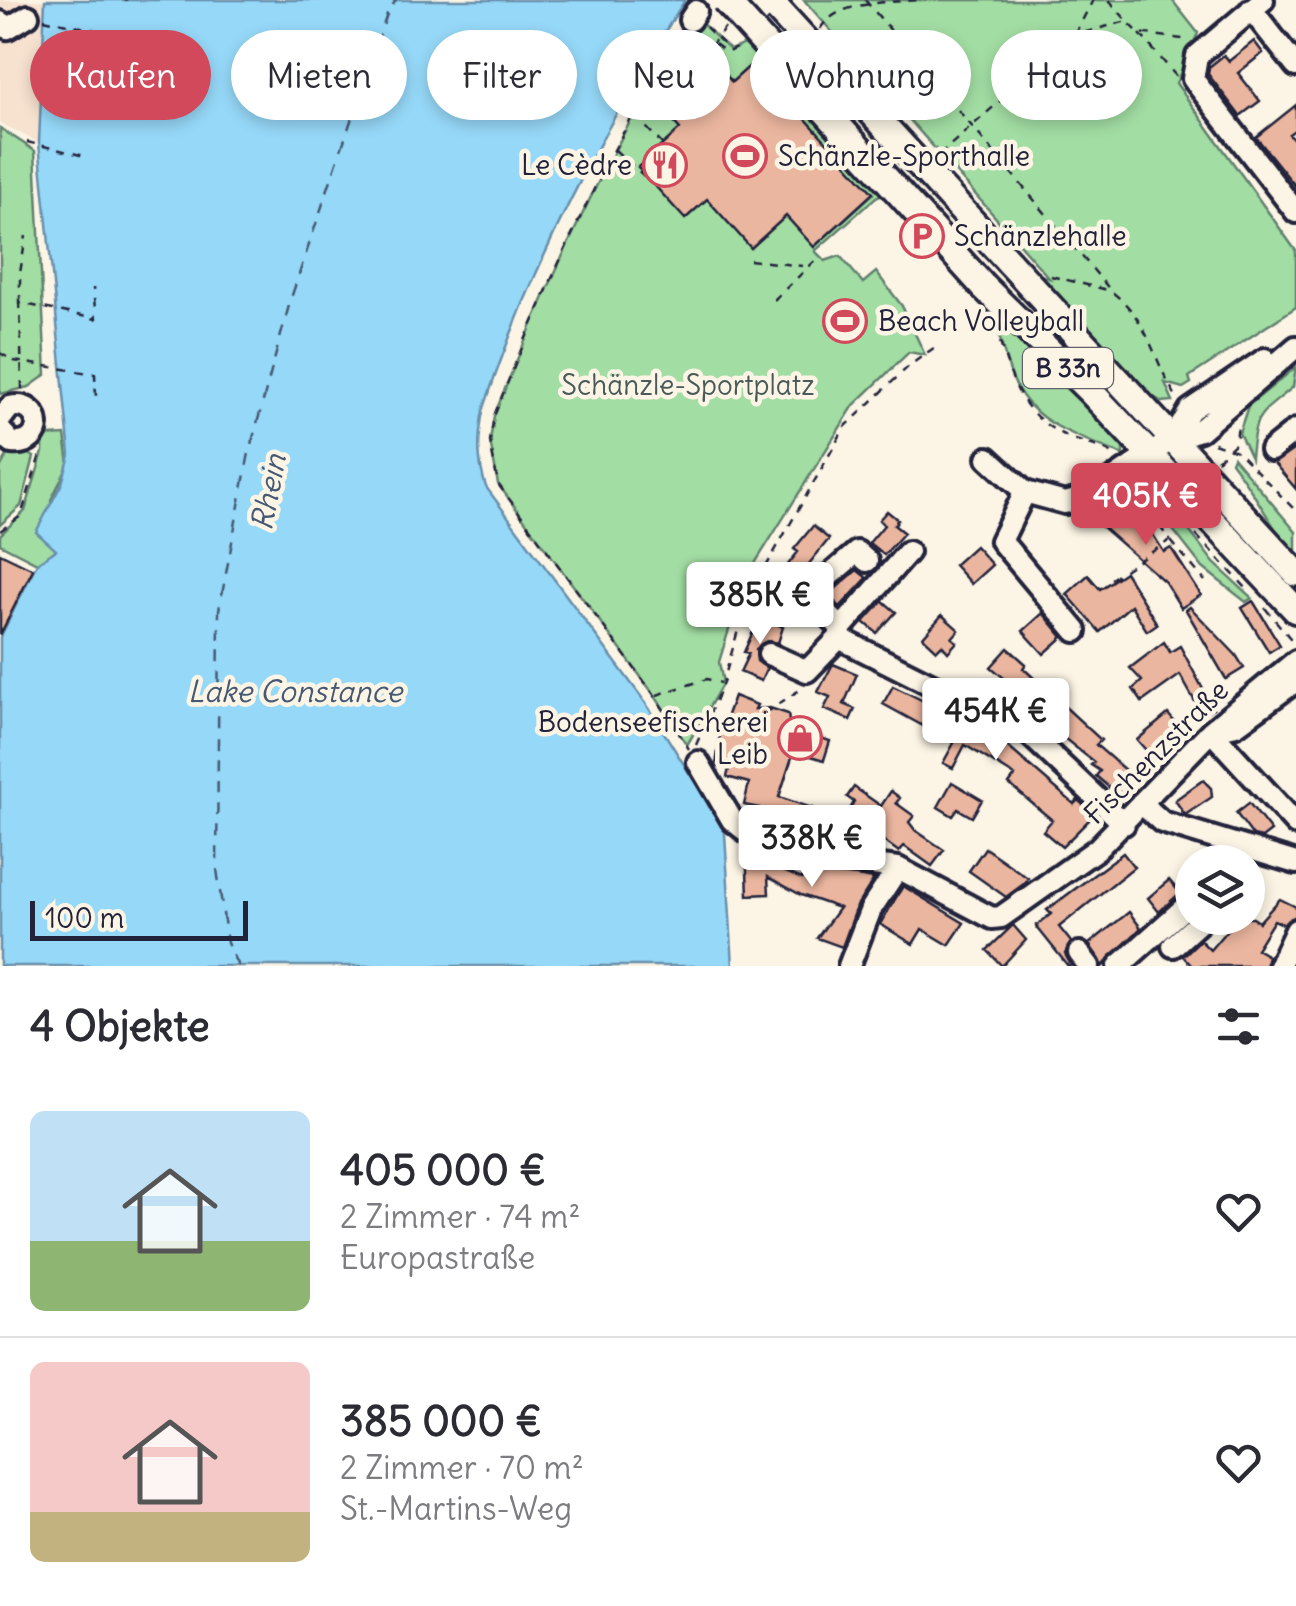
<!DOCTYPE html>
<html lang="de">
<head>
<meta charset="utf-8">
<style>
	:root { --surface:#fff; --page:#f7f7f7; --text:#2b2b33; --muted:#7c7c81; --line:#e1e1e2; --accent:#d1495b }
	body { margin:0; font-family:Delius,sans-serif; background:var(--page); color:var(--text); height:100vh; display:flex; flex-direction:column; font-size:38px; white-space:nowrap }
	* { box-sizing:border-box; margin:0 }
	p { font-size:32px; color:var(--muted) }
	.icon { flex:none; width:55px; height:55px; fill:none; stroke:currentColor; stroke-width:2; stroke-linecap:round; stroke-linejoin:round }
	.map { position:relative; height:966px; overflow:hidden }
	.details { display:flex; flex-direction:column; background:var(--surface); flex:1 }
	.details>* { flex:none }
	.top-card { position:absolute; left:30px; top:30px; width:1238px; height:90px; display:flex; gap:20px }
	.fabs { position:absolute; left:1175px; top:845px; display:grid; gap:20px }
	.fabs a { display:grid; place-items:center; width:90px; height:90px; border-radius:50%; background:var(--surface); box-shadow:0 5px 15px #0003; font-size:50px }
	.scale { position:absolute; left:30px; bottom:25px; width:218px; box-sizing:border-box; padding-left:10px; border:5px solid #22223b; border-top:0; font-size:28px; line-height:35px; white-space:nowrap; color:#22223b; -webkit-text-stroke:8px #fcf5e5; paint-order:stroke }
	.price { position:absolute; translate:-50% -85px; padding:0 22px; border-radius:10px; background:#fff; color:#222; font-size:32px; line-height:65px; filter:drop-shadow(0 2px 5px #0008) }
	.price::after { content:''; position:absolute; left:50%; top:60px; width:30px; height:22px; margin-left:-15px; background:inherit; clip-path:polygon(0 0,100% 0,50% 100%) }
	.price.selected { background:var(--accent); color:#fff }
	ul { padding:0; list-style:none }
	li { display:flex; align-items:center; gap:30px; height:250px; padding:0 30px }
	li+li { border-top:2px solid var(--line) }
	li span { display:grid; place-items:center; flex:none; width:280px; height:200px; border-radius:15px; color:#555 }
	li>.icon { margin-inline-start:auto }
	span .icon { width:120px; height:120px; fill:#fffc; stroke-width:1 }
	li b { font-size:42px }
	h2 { display:flex; justify-content:space-between; align-items:center; height:120px; padding:0 30px; font-size:42px }
	.tag { padding:0 35px; border-radius:45px; background:var(--surface); box-shadow:0 5px 15px #0003; font-size:35px; line-height:90px }
	.tag.selected { background:var(--accent); color:#fff }
	.map>svg:first-child { display:block }
</style>
</head>
<body>
<div class="map">
<svg width="1296" height="966" viewBox="0 0 1296 966">
	<rect width="100%" height="100%" fill="#fcf5e5"/>
	<filter id="ink" filterUnits="userSpaceOnUse"><feTurbulence type="fractalNoise" baseFrequency=".01" numOctaves="2"/><feDisplacementMap in="SourceGraphic" scale="20" xChannelSelector="R" yChannelSelector="G"/><feConvolveMatrix kernelMatrix="1 2 1 2 8 2 1 2 1" color-interpolation-filters="sRGB"/></filter>
	<g filter="url(#ink)">
		<path fill="#f7e2d0" d="M0 0H45L39 143 0 123Z"/>
		<path fill="#a2dda3" stroke="#62806f" stroke-width="2.5" fill-rule="evenodd" d="M804 0H1172L1198 33 1176 83 1296 251V307L1189 377 1191 383 1183 388 1165 383 1173 401 1162 402 1139 388 1037 274 1049 278Z
			M693 15 730 50 750 42 887 192 876 197 815 251 825 261 840 256 863 283 876 272 902 306 925 355 909 352 854 405 744 581 719 662 723 683 687 745 655 696 498 484 490 441 494 416C550 276 612 142 693 15ZM754 62 873 194 814 247 786 216 751 248 707 199 686 218 680 129 671 117 721 72 732 82Z
			M0 128 35 151 46 375 29 387 0 394Z
			M993 308 1123 442V455C1079 436 1032 426 1012 377 1003 355 1000 332 990 310Z
			M1296 367 1293 387C1258 417 1255 411 1251 458L1239 433 1248 406Z
			M47 416 49 436 65 435 69 464 51 500 57 550 37 563 0 544V535L25 511 43 452 44 417Z
			M28 453 34 457 21 506 0 525V468L8 454Z
			M1233 457 1296 532V559C1272 527 1255 493 1231 462Z
			M1134 482 1164 498 1214 563 1252 598 1246 602 1203 568 1163 517 1129 483Z"/>
		<path fill="#96d8f8" stroke="#688fac" stroke-width="2.5" d="M45 0H685C603 127 531 266 483 411 478 438 477 460 486 487L645 702 721 824 725 834 733 966H0V638L37 563 56 550 36 532 62 483 70 455 39 143Z"/>
		<g fill="none" stroke-linecap="round" stroke-linejoin="round">
			<path stroke="#455974" stroke-width="2.5" stroke-dasharray="12 10" stroke-linecap="butt" d="M238 966 227 943 217 869 219 610 249 453 291 298 387 14 396 0"/>
		</g>
		<path fill="#ebb69f" stroke="#22223b" stroke-width="2.5" d="M1254 41 1263 53 1238 73 1260 101 1240 116 1208 74 1209 67 1224 55 1229 61Z
			M754 62 873 193 814 247 786 216 751 248 707 199 685 219 638 167 680 129 670 118 722 71 732 82Z
			M1296 105V129L1289 134 1296 142V187L1256 137Z
			M1296 448V489L1274 463Z
			M1128 496 1164 552 1171 548 1201 595 1181 608 1165 582 1086 513 1099 506 1103 512Z
			M887 511 898 520 894 525 904 533 884 555 869 543 884 525 879 520Z
			M813 526 829 539 800 575 805 579 790 597 784 592 778 600 767 591 798 552 794 549Z
			M975 546 992 565 971 584 954 565Z
			M0 553 33 569 0 635Z
			M857 570 867 578 840 607 828 595Z
			M1125 572 1157 624 1147 631 1131 605 1100 632 1067 594 1088 575 1100 589Z
			M883 601 896 612 877 633 864 622Z
			M1253 601 1280 645 1269 652 1242 608Z
			M1190 607 1236 655 1244 668 1226 679 1186 610Z
			M1043 613 1063 637 1044 654 1023 631Z
			M942 615 959 630 952 638 957 642 948 652 942 645 937 650 923 637Z
			M760 616 783 627 778 643 767 641 756 649 757 661 767 668 761 681 740 672 749 653 744 652Z
			M1164 642 1170 652 1180 646 1213 708 1202 714 1180 675 1142 702 1133 689 1142 681 1130 668Z
			M1008 648 1026 664 1023 668 1101 740 1096 745 1134 778 1119 796 1096 776 1100 771 1091 765 1094 762 1024 706 1020 700 1024 695 991 667Z
			M833 664 857 674 844 704 855 709 850 720 824 709 830 697 818 692Z
			M893 686 999 738 1005 737 1008 747 1074 804 1078 800 1094 815 1062 847 1043 831 1052 820 1009 784 1015 776 965 745 953 768 943 763 954 743 883 704Z
			M734 696 757 705 755 709 770 708 788 714 790 728 830 741 824 760 794 751 779 797 818 810 810 836 755 820 759 808 744 805 749 783 727 777 729 769 716 766 720 734Z
			M1168 714 1184 733 1153 758 1137 740Z
			M1203 780 1211 788 1212 797 1185 815 1175 800Z
			M952 782 982 800 972 817 958 809 953 816 938 807Z
			M854 787 881 806 891 791 900 798 896 803 914 816 909 822 915 830 944 850 932 866 904 846 899 852 877 836 870 847 839 829 854 802 847 797Z
			M1249 803 1271 831 1262 838 1253 836 1236 813Z
			M746 847 775 857 776 868 802 879 806 867 874 879 858 904 842 947 817 938 839 908 801 895 768 877 769 894 748 895Z
			M985 848 1028 878 1025 883 1006 897 969 871Z
			M1123 853 1134 867 1059 927 1071 942 1065 954 1072 966H1068L1036 926 1051 914 1047 910Z
			M1169 880 1180 893 1159 912 1148 898Z
			M903 886 964 923 949 945 922 929 913 944 880 924Z
			M1280 899 1296 907V916L1283 924 1274 920 1256 949 1268 956 1265 966H1192L1183 956 1200 940 1210 950 1237 918H1253L1259 922Z
			M1129 912 1141 928 1103 966 1089 944Z
			M1013 925 1026 940 1002 966 987 950Z"/>
		<g fill="none" stroke-linecap="round" stroke-linejoin="round">
			<g stroke="#22223b" stroke-width="28">
				<path id="minor" d="M1263 0 1197 56 1193 79 1296 212
					M1251 9 1296 66
					M690 20 696 11
					M0 22 8 28 28 16
					M0 420 10 407C44 399 47 447 12 443L0 430
					M1174 438 1190 410 1265 359
					M1271 450 1296 430
					M988 458 1025 492 1065 503 1086 497 1174 438 1200 430 1296 347
					M1025 492 1001 541 1076 631
					M841 628 908 552
					M839 638 841 628 808 594 857 552 867 561
					M769 654 807 671 839 638 1028 733 1124 824
					M1227 727 1236 725 1296 681
					M1211 731 1296 824
					M698 762 732 820 747 832 823 859 898 868 992 918 1001 917 1097 849 1211 731 1296 661
					M1141 803 1162 822 1296 863
					M1173 946 1204 918
					M1079 953 1089 966
					M849 966 871 909 898 868
					M1119 966 1192 901
					M1279 966 1296 930"/>
			</g>
			<g stroke="#22223b" stroke-width="32">
				<path id="major" d="M1009 262 1296 573
					M983 286 1090 391 1296 610"/>
			</g>
			<path stroke="#22223b" stroke-width="2.5" stroke-dasharray="8 8" stroke-linecap="butt" d="M865 0 1112 292C1152 323 1152 361 1178 399
				M1109 0 1127 21
				M126 1V0
				M44 19 95 30
				M706 27 729 49
				M820 29C838 0 888 3 919 0
				M681 34C604 155 547 284 494 416L490 441 498 484 655 696 689 749
				M1075 34 1093 0
				M1140 34 1176 76
				M715 44 710 51 716 58 738 47
				M27 142 89 157
				M663 145 632 112 678 76 715 58
				M615 150 654 185
				M939 155 1075 35 1127 21 1139 33 1189 40
				M750 260 803 266
				M1051 276 1111 291
				M774 300 820 256
				M20 303V273L26 236
				M995 327C1011 374 1016 413 1066 436 1083 444 1101 445 1117 457
				M0 353 14 361 95 374 96 398
				M22 389 20 303 96 319 93 288
				M1214 443 1237 451 1296 511
				M1217 460 1236 443 1238 421
				M0 531 21 516 40 455
				M1196 535 1249 591
				M1171 541 1205 581
				M1111 579 1170 540 1135 494
				M1265 608 1295 644
				M657 695 707 679 721 683
				M765 713 801 689
				M696 745 723 683 746 602 845 427 909 366 935 347"/>
			<use href="#minor" stroke="#fcf5e5" stroke-width="20"/>
			<use href="#major" stroke="#fcf5e5" stroke-width="25"/>
			<g stroke="#22223b" stroke-width="32" stroke-linecap="butt">
				<path id="major-bridge" d="M725 0 983 286
					M778 10 1009 262"/>
			</g>
			<path stroke="#22223b" stroke-width="2.5" stroke-dasharray="8 8" stroke-linecap="butt" d="M715 44 722 49 716 57 709 48 725 28"/>
			<use href="#major-bridge" stroke="#fcf5e5" stroke-width="25"/>
		</g>
	</g>
	<defs>
		<g id="stadium-ring" transform="scale(2.25)"><circle r="9.5" fill="#fcf5e5" stroke="#d1495b" stroke-width="1.5"/><path d="M0-5a6.5 5 0 1 0 0 10a6.5 5 0 1 0 0-10ZM-3.5-1.8h7v3.6h-7Z" fill="#d1495b"/></g>
		<g id="restaurant-ring" transform="scale(2.25)"><circle r="9.5" fill="#fcf5e5" stroke="#d1495b" stroke-width="1.5"/><path d="M-5-6h1v4h1v-4h1v4h1v-4h1v5L-1.5 .5V6h-2V.5L-5-1ZM5-6V6H3V1.5H1.5Q1.5-4 5-6Z" fill="#d1495b"/></g>
		<g id="parking-ring" transform="scale(2.25)"><circle r="9.5" fill="#fcf5e5" stroke="#d1495b" stroke-width="1.5"/><path d="M-3.5-5.5H1a3.5 3.5 0 0 1 0 7H-1V5.5H-3.5ZM-1-3.4V-.6H.8a1.4 1.4 0 0 0 0-2.8Z" fill="#d1495b"/></g>
		<g id="shop-ring" transform="scale(2.25)"><circle r="9.5" fill="#fcf5e5" stroke="#d1495b" stroke-width="1.5"/><path d="M-5-2.5h2.3a2.7 3.5 0 0 1 5.4 0H5L5.5 6h-11ZM-1.5-2.5h3a1.5 2.3 0 0 0-3 0Z" fill="#d1495b"/></g>
	</defs>
	<g fill-rule="evenodd">
		<use href="#stadium-ring" x="745" y="156"/>
		<use href="#restaurant-ring" x="665" y="165"/>
		<use href="#parking-ring" x="922" y="236"/>
		<use href="#stadium-ring" x="845" y="321"/>
		<use href="#shop-ring" x="800" y="738"/>
	</g>
	<g text-anchor="middle" dominant-baseline="central" stroke-width="9" stroke-linejoin="round" paint-order="stroke">
		<rect fill="#fcf5e5" stroke="#63616e" stroke-width="2.5" x="1023" y="348" width="90" height="40" rx="8"/>
		<g font-size="25" font-weight="bold" fill="#22223b">
			<text x="1068" y="368">B 33n</text>
		</g>
		<g font-size="28" fill="#22223b" stroke="#fcf5e5" text-anchor="start">
			<text x="778" y="156">Schänzle-Sporthalle</text>
			<text x="632" y="165" text-anchor="end">Le Cèdre</text>
			<text x="954" y="236">Schänzlehalle</text>
			<text x="878" y="321">Beach Volleyball</text>
			<text x="768" y="722" text-anchor="end">Bodenseefischerei<tspan x="768" dy="32">Leib</tspan></text>
		</g>
		<g font-size="28" fill="#485a5a" stroke="#fcf5e5">
			<text x="688" y="385">Schänzle-Sportplatz</text>
		</g>
		<g font-size="28" fill="#22223b" stroke="#fcf5e5">
			<text transform="translate(1156 752) rotate(-45)">Fischenzstraße</text>
		</g>
		<g font-size="30" font-style="italic" fill="#455974" stroke="#fcf5e5">
			<text transform="translate(268 492) rotate(-79)">Rhein</text>
			<text x="295" y="691">Lake Constance</text>
		</g>
	</g>
</svg>
<div class="fabs">
<a><svg class="icon" aria-label="layers" viewBox="0 0 24 24"><path d="M12 4l9 5-9 5-9-5zM3 14l9 5 9-5"/></svg></a>
</div>
<div class="scale">100 m</div>
<b class="price selected" style="left:1146px;top:548px">405K €</b>
<b class="price" style="left:760px;top:647px">385K €</b>
<b class="price" style="left:996px;top:763px">454K €</b>
<b class="price" style="left:812px;top:890px">338K €</b>
<div class="top-card">
<a class="tag selected">Kaufen</a>
<a class="tag">Mieten</a>
<a class="tag">Filter</a>
<a class="tag">Neu</a>
<a class="tag">Wohnung</a>
<a class="tag">Haus</a>
</div>
</div>
<section class="details">
<h2>4 Objekte<svg class="icon" aria-label="filters" viewBox="0 0 24 24"><path d="M4 7h16M4 17h16"/><circle cx="9" cy="7" r="2"/><circle cx="15" cy="17" r="2"/></svg></h2>
<ul>
<li><span style="background:linear-gradient(#bfe0f5 65%,#8fb573 0)"><svg class="icon" aria-label="home" viewBox="0 0 24 24"><path d="M3 11l9-7 9 7M6 9v11h12V9"/></svg></span><div><b>405 000 €</b><p>2 Zimmer · 74 m²</p><p>Europastraße</p></div><svg class="icon" aria-label="heart" viewBox="0 0 24 24"><path d="M12 20l-8-8c-3-5 5-10 8-4 3-6 11-1 8 4z"/></svg></li>
<li><span style="background:linear-gradient(#f6c9c9 75%,#c2b280 0)"><svg class="icon" aria-label="home" viewBox="0 0 24 24"><path d="M3 11l9-7 9 7M6 9v11h12V9"/></svg></span><div><b>385 000 €</b><p>2 Zimmer · 70 m²</p><p>St.-Martins-Weg</p></div><svg class="icon" aria-label="heart" viewBox="0 0 24 24"><path d="M12 20l-8-8c-3-5 5-10 8-4 3-6 11-1 8 4z"/></svg></li>
</ul>
</section>
</body>
</html>
